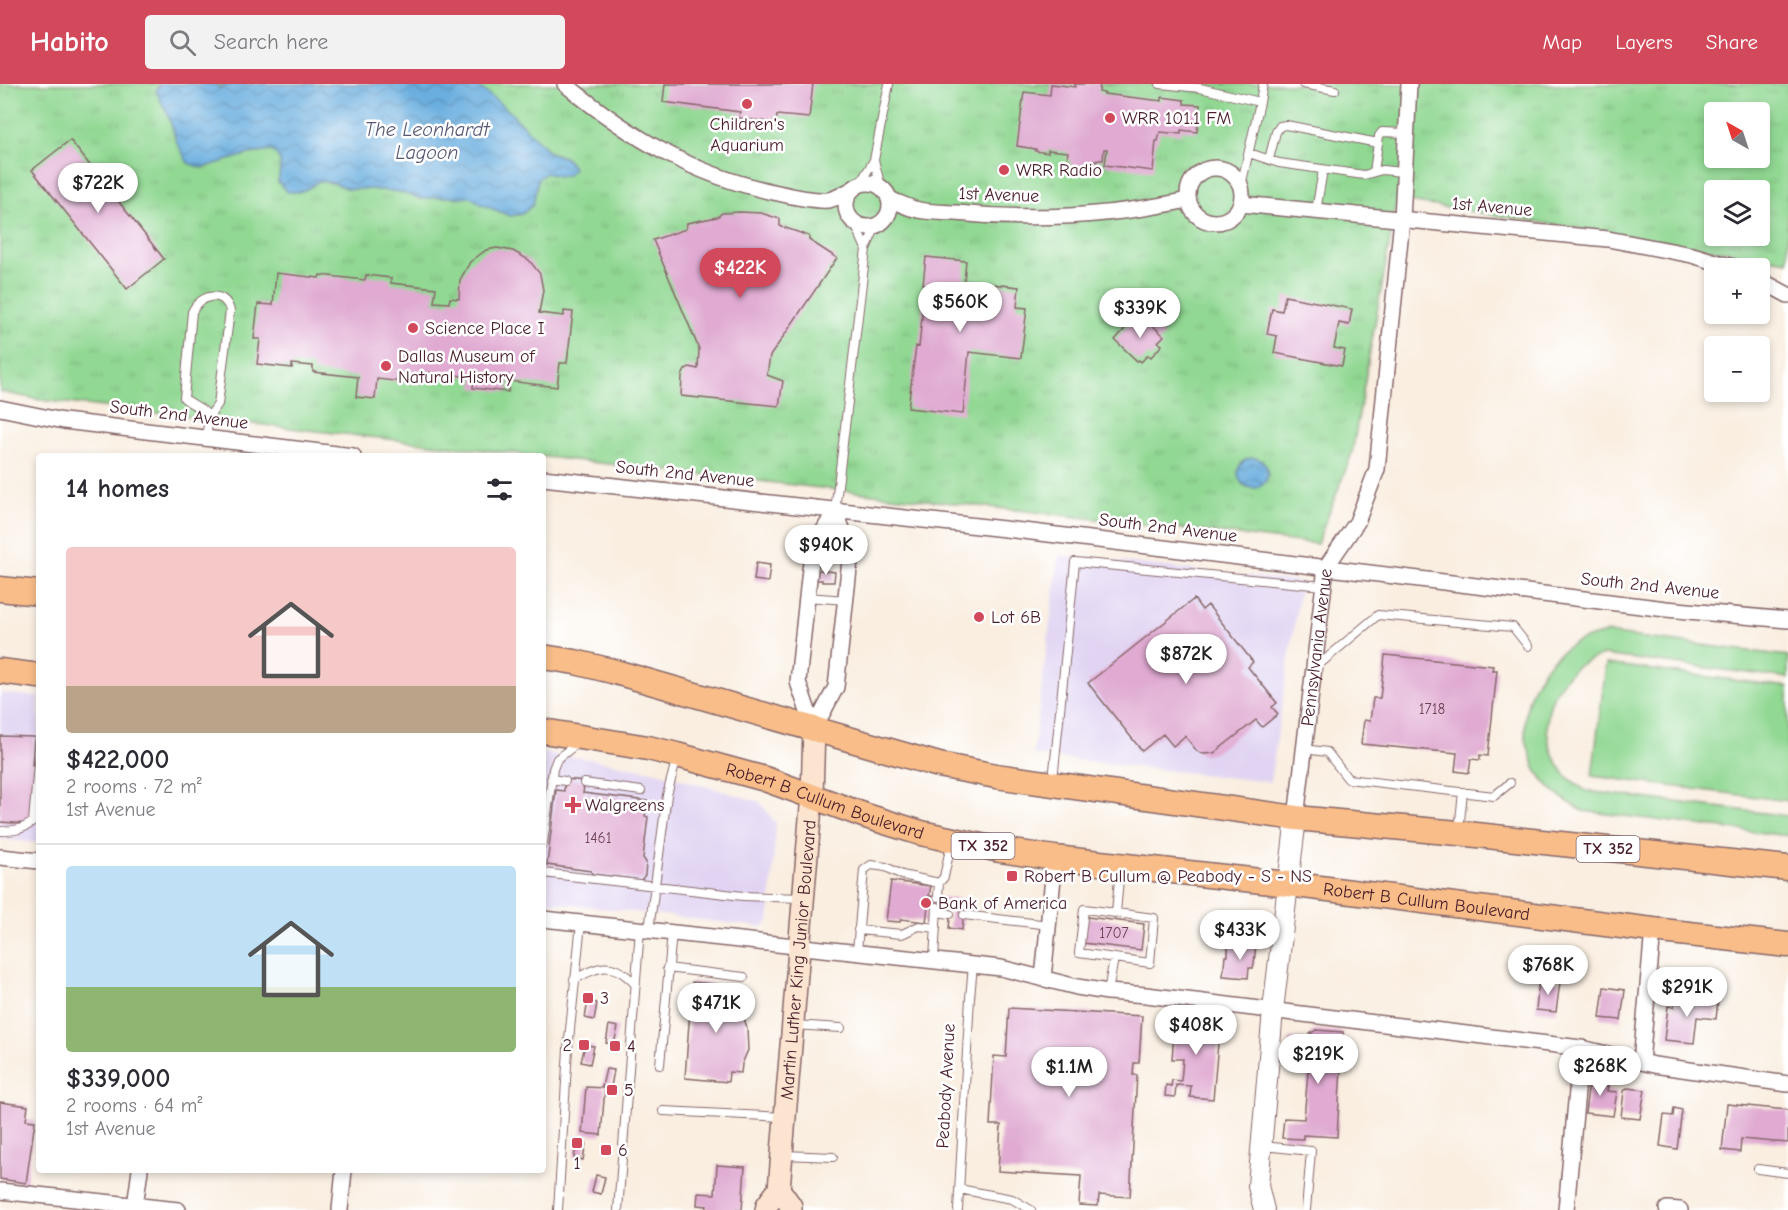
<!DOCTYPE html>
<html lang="en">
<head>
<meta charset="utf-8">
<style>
	:root { --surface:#fff; --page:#f2f2f3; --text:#2b2b33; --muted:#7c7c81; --line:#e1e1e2; --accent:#d1495b }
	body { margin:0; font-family:"Comic Neue",sans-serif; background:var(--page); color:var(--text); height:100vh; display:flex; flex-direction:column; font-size:22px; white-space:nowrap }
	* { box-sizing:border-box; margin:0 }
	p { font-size:20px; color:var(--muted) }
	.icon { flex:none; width:33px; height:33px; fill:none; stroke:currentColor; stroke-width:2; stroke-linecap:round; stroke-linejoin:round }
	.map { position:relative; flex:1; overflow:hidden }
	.side { position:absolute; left:36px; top:369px; width:510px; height:720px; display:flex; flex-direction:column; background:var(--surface); border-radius:6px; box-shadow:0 3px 9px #0003 }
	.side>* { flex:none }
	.needle { width:39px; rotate:321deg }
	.tools { position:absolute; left:1704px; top:18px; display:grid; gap:12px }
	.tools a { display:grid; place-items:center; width:66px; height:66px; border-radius:6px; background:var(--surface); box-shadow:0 3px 9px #0003; font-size:30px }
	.price { position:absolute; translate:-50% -51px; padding:0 14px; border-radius:21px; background:#fff; color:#222; font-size:20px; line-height:39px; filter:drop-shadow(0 2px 3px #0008) }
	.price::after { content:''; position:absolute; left:50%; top:36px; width:18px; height:14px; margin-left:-9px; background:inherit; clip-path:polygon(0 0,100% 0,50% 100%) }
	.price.selected { background:var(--accent); color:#fff }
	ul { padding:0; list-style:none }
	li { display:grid; align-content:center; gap:12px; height:318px; padding:0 30px }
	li+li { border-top:2px solid var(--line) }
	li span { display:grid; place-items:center; height:186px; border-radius:6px; color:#555 }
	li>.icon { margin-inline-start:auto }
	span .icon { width:108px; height:108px; fill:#fffc; stroke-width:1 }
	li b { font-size:26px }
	h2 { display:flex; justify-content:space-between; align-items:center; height:72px; padding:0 30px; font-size:26px }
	header { display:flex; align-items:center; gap:36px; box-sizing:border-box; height:84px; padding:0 30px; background:var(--accent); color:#fff }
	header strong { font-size:28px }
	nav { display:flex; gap:33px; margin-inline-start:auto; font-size:21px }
	.search { width:420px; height:54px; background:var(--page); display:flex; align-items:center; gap:15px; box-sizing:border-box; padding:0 21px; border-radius:6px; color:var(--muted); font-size:22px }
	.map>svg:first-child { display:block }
</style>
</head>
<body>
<header>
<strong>Habito</strong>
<div class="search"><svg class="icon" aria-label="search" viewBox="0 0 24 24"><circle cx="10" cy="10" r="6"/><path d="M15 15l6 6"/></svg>Search here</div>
<nav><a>Map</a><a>Layers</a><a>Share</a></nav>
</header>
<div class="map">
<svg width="1788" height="1126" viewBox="0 0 1788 1126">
	<defs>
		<pattern id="grass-tufts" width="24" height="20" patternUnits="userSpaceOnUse" patternTransform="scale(1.5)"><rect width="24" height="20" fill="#91d893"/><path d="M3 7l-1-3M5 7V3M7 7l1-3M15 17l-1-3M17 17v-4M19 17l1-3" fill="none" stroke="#7fb97f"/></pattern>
		<pattern id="water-waves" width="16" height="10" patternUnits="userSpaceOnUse" patternTransform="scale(1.5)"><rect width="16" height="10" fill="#69aedf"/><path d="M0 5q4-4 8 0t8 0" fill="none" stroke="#588db5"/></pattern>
	</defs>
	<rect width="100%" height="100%" fill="#fff"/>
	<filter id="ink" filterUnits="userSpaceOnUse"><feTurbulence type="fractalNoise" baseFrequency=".0167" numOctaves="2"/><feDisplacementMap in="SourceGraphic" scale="12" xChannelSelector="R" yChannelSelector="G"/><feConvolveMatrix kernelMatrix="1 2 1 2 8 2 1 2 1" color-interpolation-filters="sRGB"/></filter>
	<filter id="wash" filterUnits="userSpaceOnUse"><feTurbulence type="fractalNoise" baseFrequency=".008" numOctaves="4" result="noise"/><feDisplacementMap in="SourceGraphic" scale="24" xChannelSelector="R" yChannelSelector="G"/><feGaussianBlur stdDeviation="1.35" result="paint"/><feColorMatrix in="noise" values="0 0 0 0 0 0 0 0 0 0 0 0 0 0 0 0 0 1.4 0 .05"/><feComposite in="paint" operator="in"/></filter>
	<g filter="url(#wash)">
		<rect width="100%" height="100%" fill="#f9eee0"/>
		<path fill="#e1d4f3" d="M1059 471 1301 498 1270 698 1033 671Z
			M0 609 39 613V759L0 755Z
			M543 669 589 675 656 688 760 718 776 740 769 838 762 843 543 817Z"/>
		<path fill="url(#grass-tufts)" stroke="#6e7c5f" stroke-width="1.5" fill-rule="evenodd" d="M0 0H1788V177L1397 116 1352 369 1317 460 41 316 0 308ZM1714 28H1760V74H1714ZM1714 106H1760V152H1714Z"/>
		<path fill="#91d893" stroke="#6e7c5f" stroke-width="1.5" d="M1606 549 1788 572V594L1603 571C1595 574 1585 577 1578 582 1543 610 1537 653 1564 689 1569 696 1579 701 1586 707L1788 732V752L1583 727C1565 716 1549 707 1538 689 1534 684 1533 677 1531 672 1514 629 1535 581 1575 559 1584 554 1596 552 1606 549Z
			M1606 580 1788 603V717L1592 692Z"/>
		<path fill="url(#water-waves)" stroke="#5a6685" stroke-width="1.5" d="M160 0H213L220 3 232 0H463L478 2 508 26 549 68 566 74 574 85 567 91 559 92 546 89 538 95 533 121 522 130 510 132 481 120 471 113H439L422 115 399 108 370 105H348L334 99 318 97C308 106 301 109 287 108L278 98C280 84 284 75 272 67L249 70 202 84 188 79 177 59 168 31 156 7Z
			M1238 389a15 15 0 1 1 30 0a15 15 0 1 1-30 0Z"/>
		<g id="blocks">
			<path fill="#e0aad2" d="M665 0H813L809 34 777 31 776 39 739 34 740 28 663 18Z
				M1051 0 1075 3V0H1100L1099 8 1104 9V10L1162 17V13L1184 16V20L1200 21 1197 48 1181 46V50L1160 48 1158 57H1156L1153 87 1105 81 1107 65H1104L1103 76H1097V78L1094 77 1090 84 1087 87H1079L1072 83 1069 75H1067L1068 68 1048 66V69L1035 67 1036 65 1017 62 1024 8 1050 11Z
				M70 56 164 175 127 205 32 86Z
				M740 128 761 129 780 135V142L809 152V156L837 174 770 272 767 291 783 297 779 322 681 312 682 292 685 286 689 283 698 285 699 265 653 156 686 145 687 139 717 133 722 129Z
				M497 164 513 167 529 176 540 190 543 206 539 229 564 232V227L573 228 567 279H560L557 303 509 297 508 308 473 304 474 293 423 288 421 300 377 295 375 315 356 313 358 293 313 288V282L292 280V284L257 280 260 255H254L258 220 273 221 276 189 319 194 320 191 365 196 366 191 391 194V199L436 204 434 218 449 219 450 214 459 215 460 196 470 178 486 166Z
				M926 173 966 177 964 197 1019 203 1017 223 1027 224 1021 274 969 268 963 330 908 324 916 262 919 263 925 201 923 200Z
				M1285 212 1352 225 1349 241 1339 239 1334 264 1345 266 1342 282 1274 269 1277 252 1267 250 1272 225 1282 227Z
				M1139 229 1164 252 1158 258 1162 261 1151 273 1148 271 1141 278 1139 276 1137 277 1115 256Z
				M756 479 770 481 768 498 754 496Z
				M818 486 835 488 834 498H822V496H817Z
				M1194 515 1202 526 1208 521 1253 578 1248 583 1277 619 1272 623 1278 630 1262 643 1256 636 1214 669 1205 670 1200 669 1196 666 1185 652 1173 662 1163 650 1142 667 1088 599Z
				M1385 571 1493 582 1492 586H1497L1488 672 1480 671V676L1471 675 1469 689 1455 687 1457 669 1361 660 1364 636 1370 637 1373 614H1380Z
				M0 652 34 653 32 681 36 682 30 740 0 738Z
				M565 695 585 697 583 709 647 717 645 732 648 733 643 774 646 778 645 791 641 796 592 790 591 787 547 781 556 706 564 707Z
				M891 797 931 802 929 812 965 816 962 846 949 844 951 825 928 822 926 838 901 835 900 838 886 837Z
				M1087 833 1144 840 1141 866 1083 859Z
				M1245 859 1256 860 1254 880 1253 884H1249L1248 894 1223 892 1225 872H1228V862L1244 863Z
				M1539 896 1560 898 1556 928 1536 926Z
				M692 898 713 900V907L746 909 744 934 747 944 748 966 742 980 741 989 729 988 728 998 685 994Z
				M1604 903 1625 906 1621 936 1600 934Z
				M1675 913 1718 917 1716 935 1697 933 1694 959 1664 956 1668 922 1674 923Z
				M588 917 597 919 594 936 585 934Z
				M1009 924 1142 932 1139 979H1134L1133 991H1137L1130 1113 1099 1111 1098 1122 1079 1121 1081 1092 998 1087 1001 1041H990L994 972 1006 973Z
				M1175 934 1220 937 1213 1015 1190 1013 1191 1002 1176 1001 1175 1013 1165 1012 1166 1001 1171 1002 1172 996 1181 997 1183 975H1172Z
				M609 941 618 943 614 960 606 959Z
				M1316 946 1343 948 1337 1053 1303 1051V1055L1282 1054 1284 1034 1304 1035 1309 975 1288 974 1289 955 1310 956V950Z
				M585 961 594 962 590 980 581 978Z
				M606 985 614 986 611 1003 602 1002Z
				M1590 990 1602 992 1601 995 1609 996 1607 1007 1617 1008 1613 1032 1585 1029Z
				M586 1003 605 1004 601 1051 582 1049Z
				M1627 1004 1645 1006 1640 1035 1621 1033 1624 1007Z
				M0 1018 28 1022 26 1036 35 1037 26 1099 0 1095Z
				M1727 1020 1788 1026V1059L1741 1055 1740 1068 1722 1066Z
				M1674 1024 1682 1026 1677 1065 1660 1062 1664 1031 1673 1032Z
				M577 1057 586 1058 583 1076 574 1074Z
				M717 1081 745 1083 742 1126H706L707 1122 697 1121 698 1109 715 1110Z
				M596 1091 605 1093 601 1110 592 1108Z"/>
		</g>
	</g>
	<g filter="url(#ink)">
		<use href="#blocks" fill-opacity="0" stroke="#87676a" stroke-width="1.5"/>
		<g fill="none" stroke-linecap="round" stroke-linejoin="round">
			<g stroke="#87676a" stroke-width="10">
				<path id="service" d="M1160 0 1200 4 1260 18 1241 102
					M1303 0 1335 6
					M1260 18 1263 0
					M1249 69 1279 79 1364 91 1382 86 1403 88
					M1269 75 1276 48 1280 42 1286 41 1378 59
					M874 76 881 103
					M1374 88 1379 52 1382 48 1405 49
					M859 101 874 76 889 0
					M1316 127 1323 86
					M854 138 866 165
					M206 354 209 333 218 320 230 227C225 205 200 210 192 228L184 314C193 322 201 322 209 333
					M835 427 866 165 876 142
					M807 513 846 516
					M1315 584 1378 531 1513 543 1528 562
					M1304 665 1327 668 1348 695 1494 712 1510 699
					M551 695 565 697
					M1053 696 1075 478 1323 502
					M584 699 641 707
					M1459 746 1463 708
					M0 747C13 747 22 746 33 738L39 668
					M543 759 553 685 557 675 579 658
					M543 789 743 812 802 814
					M938 813 939 799
					M937 828 950 830
					M1116 829 1154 834 1150 879 1079 869 1084 825 1116 829 1120 783
					M964 831 1049 841
					M649 846 667 711 677 673
					M858 846 902 850 919 842 936 844
					M857 867 864 786 871 781 886 783 902 791 939 799 944 793 951 760
					M934 876 937 823
					M667 884 744 893
					M574 896C600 880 614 877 636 901
					M1108 908 1114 874
					M794 941 841 944
					M660 981 672 848
					M663 1027 784 1033
					M1263 1062 1311 1067 1306 1126
					M784 1071 833 1073
					M1758 1085 1788 1089
					M959 1105 1012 1115 1031 1126
					M558 1126 568 965 581 839
					M618 1126 640 845
					M958 1126 970 914 973 881"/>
			</g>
			<g stroke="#87676a" stroke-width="18">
				<g id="minor">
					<path d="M565 0C631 54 694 92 778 109 791 112 815 117 828 116 836 115 845 109 853 105"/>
					<circle cx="1215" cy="111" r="27"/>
					<circle cx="868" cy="121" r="22"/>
					<path d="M889 115C898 118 906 123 915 125 928 129 943 128 956 129 1033 137 1113 132 1188 116"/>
					<path d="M1241 120 1608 155 1692 171 1736 184"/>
					<path d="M1760 196 1788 211"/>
					<path d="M0 324 64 337 353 372"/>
					<path d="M543 394 1032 448 1666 525 1788 536"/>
					<path d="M814 645 836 603 851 467 835 427"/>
					<path d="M814 645 798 598 810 485 814 463 835 427"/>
					<path id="s1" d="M1296 734 1326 483 1357 438 1377 385 1402 135 1409 0"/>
					<path d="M0 773 39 777"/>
					<path d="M543 835 1001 884 1077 903 1108 908 1146 911 1581 964 1654 981 1788 1000"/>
					<path d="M1043 894 1055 774"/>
					<path d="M1641 978 1653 846"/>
					<path d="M0 1107 178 1126"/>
					<path d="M135 1122 140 1086"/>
					<path d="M1667 1125 1680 1126"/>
					<path d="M340 1126 344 1086"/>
					<path d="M1566 1126 1581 964"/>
				</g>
			</g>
			<g stroke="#87676a" stroke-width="22">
				<path id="tertiary" d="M1264 1126 1258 1102 1273 926 1296 734"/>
			</g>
			<g stroke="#87676a" stroke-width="24">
				<g id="secondary">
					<path d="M779 1105 791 1122V1126"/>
					<path id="s2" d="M766 1126 767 1121 779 1105 812 711 814 645"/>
				</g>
			</g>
			<g stroke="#87676a" stroke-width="27">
				<g id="primary">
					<path d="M0 505 39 509"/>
					<path d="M543 573 575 578 612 587 939 681 996 692 1296 734 1458 749 1788 784"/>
					<path d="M0 587 39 592"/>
					<path id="s3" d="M543 647 648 664 677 671 765 695 866 732 921 749 1000 766 1055 774 1288 800 1653 846 1788 861"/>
				</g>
			</g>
			<use href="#service" stroke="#fff" stroke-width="8"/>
			<use href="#minor" stroke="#fff" stroke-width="15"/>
			<use href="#tertiary" stroke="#fff" stroke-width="20"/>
			<use href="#secondary" stroke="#fce5d0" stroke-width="21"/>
			<use href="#primary" stroke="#f8bd89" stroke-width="24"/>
		</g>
	</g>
	<g fill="#d1495b" stroke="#fff" stroke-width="2">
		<circle cx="747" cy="20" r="6"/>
		<circle cx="1110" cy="34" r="6"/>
		<circle cx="1004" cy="86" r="6"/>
		<circle cx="413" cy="244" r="6"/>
		<circle cx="386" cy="282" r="6"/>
		<circle cx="979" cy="533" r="6"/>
		<path d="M570 712h6v6h6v6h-6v6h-6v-6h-6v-6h6z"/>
		<rect x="1006" y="786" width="12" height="12" rx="3"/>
		<circle cx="926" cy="819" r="6"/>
		<rect x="582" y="908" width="12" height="12" rx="3"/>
		<rect x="578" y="955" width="12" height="12" rx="3"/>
		<rect x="609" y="956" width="12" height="12" rx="3"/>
		<rect x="606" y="1000" width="12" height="12" rx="3"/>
		<rect x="571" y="1053" width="12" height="12" rx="3"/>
		<rect x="600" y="1060" width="12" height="12" rx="3"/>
	</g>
	<g text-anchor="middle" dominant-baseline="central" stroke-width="5" stroke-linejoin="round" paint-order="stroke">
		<g font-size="15" fill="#704255">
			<text x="1432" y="625">1718</text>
			<text x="598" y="754">1461</text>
			<text x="1114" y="849">1707</text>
		</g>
		<g fill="#fff" stroke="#80626b" stroke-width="1.5">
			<rect x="951.5" y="749" width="63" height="26" rx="4.5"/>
			<rect x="1576.5" y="752" width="63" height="26" rx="4.5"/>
		</g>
		<g font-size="16" font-weight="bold" fill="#4a1f2b">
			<text x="983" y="762">TX 352</text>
			<text x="1608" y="765">TX 352</text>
		</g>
		<g font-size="18" fill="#4a1f2b" stroke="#fff" text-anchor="start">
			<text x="1122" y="34">WRR 101.1 FM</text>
			<text x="747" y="40" text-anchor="middle">Children's<tspan x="747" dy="21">Aquarium</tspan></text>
			<text x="1016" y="86">WRR Radio</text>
			<text x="425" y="244">Science Place I</text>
			<text x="398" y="272">Dallas Museum of<tspan x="398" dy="21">Natural History</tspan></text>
			<text x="991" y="533">Lot 6B</text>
			<text x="585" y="721">Walgreens</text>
			<text x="1024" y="792">Robert B Cullum @ Peabody - S - NS</text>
			<text x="938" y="819">Bank of America</text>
			<text x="600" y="914">3</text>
			<text x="572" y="961" text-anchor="end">2</text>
			<text x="627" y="962">4</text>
			<text x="624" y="1006">5</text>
			<text x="618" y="1066">6</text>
			<text x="577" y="1079" text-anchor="middle">1</text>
		</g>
		<g font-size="18" fill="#4a1f2b" stroke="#fff">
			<text transform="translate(999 111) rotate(2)">1st Avenue</text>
			<text transform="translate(1492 123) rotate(5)">1st Avenue</text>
			<text transform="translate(179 331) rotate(7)">South 2nd Avenue</text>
			<text transform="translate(685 390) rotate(6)">South 2nd Avenue</text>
			<text transform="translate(1168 444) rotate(7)">South 2nd Avenue</text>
			<text transform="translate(1650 502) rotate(6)">South 2nd Avenue</text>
			<text stroke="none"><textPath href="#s1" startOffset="172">Pennsylvania Avenue</textPath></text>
			<text stroke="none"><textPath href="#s3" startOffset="291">Robert B Cullum Boulevard</textPath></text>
			<text stroke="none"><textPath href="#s3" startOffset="903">Robert B Cullum Boulevard</textPath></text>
			<text stroke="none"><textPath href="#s2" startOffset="255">Martin Luther King Junior Boulevard</textPath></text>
			<text transform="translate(946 1002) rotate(-87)">Peabody Avenue</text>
		</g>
		<g font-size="20" font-style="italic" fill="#565873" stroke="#fff">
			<text x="427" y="45">The Leonhardt<tspan x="427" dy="23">Lagoon</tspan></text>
		</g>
	</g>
</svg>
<div class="tools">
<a><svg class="needle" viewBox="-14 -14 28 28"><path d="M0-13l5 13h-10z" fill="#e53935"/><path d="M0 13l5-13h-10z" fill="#7c7c81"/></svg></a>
<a><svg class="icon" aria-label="layers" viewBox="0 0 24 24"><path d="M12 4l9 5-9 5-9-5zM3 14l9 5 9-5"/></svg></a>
<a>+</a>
<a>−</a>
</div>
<b class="price" style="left:98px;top:130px">$722K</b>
<b class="price selected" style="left:740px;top:215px">$422K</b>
<b class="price" style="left:960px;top:249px">$560K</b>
<b class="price" style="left:1140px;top:255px">$339K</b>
<b class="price" style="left:826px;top:492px">$940K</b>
<b class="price" style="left:1186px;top:601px">$872K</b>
<b class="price" style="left:1240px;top:877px">$433K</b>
<b class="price" style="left:1548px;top:912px">$768K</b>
<b class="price" style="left:1687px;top:934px">$291K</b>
<b class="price" style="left:716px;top:950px">$471K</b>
<b class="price" style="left:1196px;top:972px">$408K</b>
<b class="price" style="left:1318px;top:1001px">$219K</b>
<b class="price" style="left:1600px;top:1013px">$268K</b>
<b class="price" style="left:1069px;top:1014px">$1.1M</b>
<section class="side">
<h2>14 homes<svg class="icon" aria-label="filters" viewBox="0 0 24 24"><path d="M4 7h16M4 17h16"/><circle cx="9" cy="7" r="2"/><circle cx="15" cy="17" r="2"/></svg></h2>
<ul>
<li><span style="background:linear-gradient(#f6c9c9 75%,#b9a48a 0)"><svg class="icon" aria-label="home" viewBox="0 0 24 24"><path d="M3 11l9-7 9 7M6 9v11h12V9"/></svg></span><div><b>$422,000</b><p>2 rooms · 72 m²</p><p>1st Avenue</p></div></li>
<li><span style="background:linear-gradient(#bfe0f5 65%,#8fb573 0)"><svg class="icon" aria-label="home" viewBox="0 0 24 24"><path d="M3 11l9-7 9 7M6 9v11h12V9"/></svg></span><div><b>$339,000</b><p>2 rooms · 64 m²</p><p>1st Avenue</p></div></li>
</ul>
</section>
</div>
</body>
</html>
